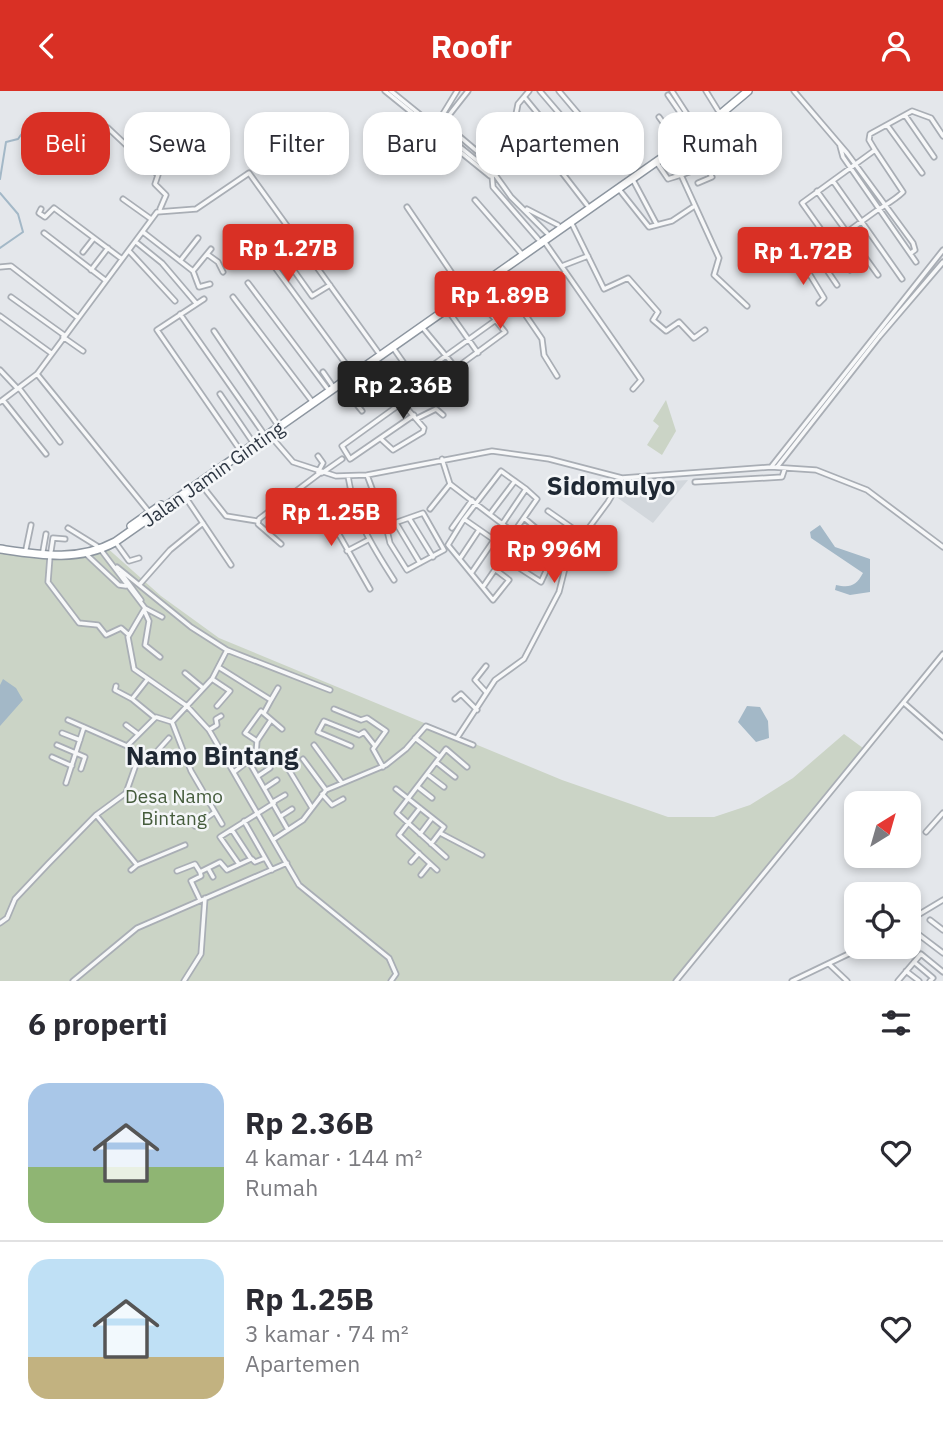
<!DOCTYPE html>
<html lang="id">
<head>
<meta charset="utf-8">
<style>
	:root { --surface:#fff; --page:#f7f7f7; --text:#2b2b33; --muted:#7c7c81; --line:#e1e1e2; --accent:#d93025 }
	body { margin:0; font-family:"IBM Plex Sans",sans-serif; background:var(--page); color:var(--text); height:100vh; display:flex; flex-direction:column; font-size:26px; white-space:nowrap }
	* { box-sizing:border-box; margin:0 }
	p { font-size:23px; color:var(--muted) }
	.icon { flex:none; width:38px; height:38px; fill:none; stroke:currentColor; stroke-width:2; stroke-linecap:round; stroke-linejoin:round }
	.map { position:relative; height:890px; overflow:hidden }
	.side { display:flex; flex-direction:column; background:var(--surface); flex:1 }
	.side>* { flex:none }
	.hud { position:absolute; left:21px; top:21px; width:901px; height:63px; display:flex; gap:14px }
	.needle { width:46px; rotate:37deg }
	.controls { position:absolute; left:844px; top:700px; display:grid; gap:14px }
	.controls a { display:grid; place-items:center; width:77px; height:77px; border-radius:14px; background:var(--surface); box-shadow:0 4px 10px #0003; font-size:35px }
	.price { position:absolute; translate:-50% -60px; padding:0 16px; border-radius:7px; background:var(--accent); color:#fff; font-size:23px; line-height:46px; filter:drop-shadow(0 2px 4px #0008) }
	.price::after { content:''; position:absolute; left:50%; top:42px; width:21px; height:16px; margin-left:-10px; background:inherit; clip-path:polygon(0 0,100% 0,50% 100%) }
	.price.active { background:#222; color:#fff }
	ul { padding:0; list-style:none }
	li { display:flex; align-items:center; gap:21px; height:175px; padding:0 28px }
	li+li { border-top:2px solid var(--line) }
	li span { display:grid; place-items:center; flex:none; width:196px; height:140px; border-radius:21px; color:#555 }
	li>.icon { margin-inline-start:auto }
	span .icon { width:84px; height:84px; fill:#fffc; stroke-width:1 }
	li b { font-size:30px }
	h2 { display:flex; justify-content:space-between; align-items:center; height:84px; padding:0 28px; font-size:30px }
	.chip { padding:0 24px; border-radius:21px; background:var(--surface); box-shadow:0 4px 10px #0003; font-size:24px; line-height:63px }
	.chip.active { background:var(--accent); color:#fff }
	header { display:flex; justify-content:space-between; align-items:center; height:91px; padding:0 28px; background:var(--accent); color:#fff; font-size:32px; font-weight:700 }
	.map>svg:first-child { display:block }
</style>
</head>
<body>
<header><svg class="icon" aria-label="back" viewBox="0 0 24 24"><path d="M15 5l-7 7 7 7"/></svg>Roofr<svg class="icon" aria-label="person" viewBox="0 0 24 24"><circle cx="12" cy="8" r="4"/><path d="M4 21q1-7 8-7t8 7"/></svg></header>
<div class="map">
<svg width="943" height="890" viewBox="0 0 943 890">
	<rect width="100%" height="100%" fill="#e4e7eb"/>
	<path fill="#d2d7dc" d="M688 389 653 432 615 405 621 393Z"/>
	<path fill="#cbd4c6" d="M666 309 676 340 662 364 647 354 659 335 653 330Z
		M105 455 161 505 219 547 562 689 668 726H714L750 714 793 687 844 643 863 657 673 890H0V460L79 467Z"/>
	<path fill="#a3b8c7" d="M820 434 835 456 870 468V501L850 504 835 499 836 494C850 497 856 495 863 482L811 447 810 441Z
		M3 588 16 597 23 609 0 635V594Z
		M747 615 760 616 768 630 769 647 756 651 738 631Z"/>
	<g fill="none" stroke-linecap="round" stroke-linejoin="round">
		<path stroke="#a3b8c7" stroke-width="2" d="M0 88 6 51 18 48 23 41
			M0 102 18 123 23 141 0 157"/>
		<g stroke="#a9aeb5" stroke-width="7">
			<path id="minor" d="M385 0 490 85
				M391 0 496 85 511 106 547 142
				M468 0 446 28V34L491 72 493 96 538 148
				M529 0 518 13 515 28 540 59 581 26 559 0
				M540 0 570 35
				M672 0 696 37
				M706 0 719 21
				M794 0 847 62 913 152 915 159 911 162
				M668 4 695 43
				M525 7 557 46
				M723 22 733 38
				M905 24 934 66
				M659 26 677 51
				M716 28 726 40
				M887 34 922 82
				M435 36 457 0
				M108 37 158 84 155 93 166 104 160 118
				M679 55 689 75
				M840 55 843 66 916 171
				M543 57 587 114
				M875 59 869 49 870 43 912 20 931 27 943 45
				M657 72 668 88 681 84 719 167 714 184 747 215
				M681 84 706 75 712 86 698 92
				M632 87 657 134
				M833 90 902 188
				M618 97 649 136 672 130 693 116
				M817 100 878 184
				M123 108 151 128
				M475 109 521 162
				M407 116 464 200
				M41 118 39 122 45 126 54 117 122 168
				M527 118 558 134
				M571 131 604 198 628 187 658 221 653 229 666 240 679 231 694 247 705 239
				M143 141 193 180 199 196 210 193
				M44 142 105 189
				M544 150 641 289 633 298
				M136 151 162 172 196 212
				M129 160 175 210
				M83 161 94 147
				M207 163 218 171 223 181
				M816 163 837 194
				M285 167 312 205 330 194
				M180 170 198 147
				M271 171 351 280
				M803 173C827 156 851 138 876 120 885 114 895 109 903 101L875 59 802 112 850 179
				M562 175 588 165
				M0 176 11 175 77 226
				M91 179 108 157
				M193 180 211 158
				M498 184 518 213 565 182
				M248 192 327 297
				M11 206 64 244
				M233 206 311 309
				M204 208 157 239 240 359
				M819 212 824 207 793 156 819 136
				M447 218 478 262
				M180 223 264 343
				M0 225 51 262
				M422 236 456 277 505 241 470 197
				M214 240 277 333
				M63 246 83 260
				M394 258 408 278
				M369 274 424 337 423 341 393 359 381 348
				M0 279 18 298
				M323 281 332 294
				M37 283 150 422
				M434 285 429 277 518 213 542 248 544 264 557 285
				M341 294 362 320
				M19 297 60 351
				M220 303 252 350
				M3 309 46 363
				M0 311 37 283 157 121 196 118 249 82 378 261
				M403 311 342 355 350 368 414 324
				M418 327 436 318 443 324
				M268 342 293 371 336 385 367 384 492 360 549 368 622 387 771 376 816 379 867 399 943 456
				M442 368 450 393 518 445 483 496
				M771 376 943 159
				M777 376 879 246 943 171
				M318 381 323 372 318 365
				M322 382 342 368
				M367 384 386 435 423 422 444 459 407 479 390 452 386 435
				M348 385C354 426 372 455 394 489
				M695 391 782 386 785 377
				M200 392 226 425 257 430
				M184 404 231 474
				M430 418 450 393
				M548 420 581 443
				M356 423 337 440 370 498
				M490 423 515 390
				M409 427 433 466
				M524 427 568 464
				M464 428 448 454 493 509 509 489 496 479
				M396 432 420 472
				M503 432 526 398 537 408 514 441
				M68 437 97 455
				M452 437 472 409
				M116 452 129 470 139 467
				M281 453 258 433 259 428 320 382
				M26 458 31 434
				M101 459 145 517 128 546 134 578 187 615 209 639 299 794 389 867 396 883 391 890
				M43 460 46 443
				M51 460 53 447 65 448
				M347 460 368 449
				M510 460 464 428 501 380 526 398
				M86 463 119 494 126 495
				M50 465 48 491 79 532 98 534 106 544 121 537 129 544
				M461 466 479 439
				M504 467 541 491 547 478 514 455
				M117 476 191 536 227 559 330 599
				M472 481 494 449
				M121 482 141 509
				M140 493 170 459 203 432
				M145 517 162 526
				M144 519 149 530 145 554 160 566
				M486 575 475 589 486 601
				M220 577 271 609 264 622
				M185 582 203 597
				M212 588 230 600 217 615
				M116 595 115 599 132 608 147 589
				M132 608 154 626
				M455 608 461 603 477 619
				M271 609 278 597
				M904 612 943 646
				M334 618 361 629 367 627 386 640 373 658 383 676
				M68 629 84 636
				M172 631 191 680 222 733
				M126 634 138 643
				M209 639 217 634 216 628 221 625
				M62 642 80 649
				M415 647 440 666
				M457 647 495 589 524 568 559 501 568 465 608 411 622 387
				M257 650 245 642 261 620 282 638
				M57 654 85 666 81 678
				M314 654 342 692
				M351 655 318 641 324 630 359 644 364 641 375 655
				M138 663 151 667 169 647
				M52 666 72 675
				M303 668 326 699
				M249 671 288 739
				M436 671 455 686
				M289 679 312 717
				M234 681 256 664 257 650 271 629
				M427 683 444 696
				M258 685 270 677
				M66 692 84 636 127 655
				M418 696 432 707
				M265 697 277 689
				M396 698 444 736 431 753
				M322 703 332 714 343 708
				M273 711 285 704
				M420 717 399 744 437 779
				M96 724 137 774 185 754
				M281 725 292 718
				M244 730 272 779
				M195 735 215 721
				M926 741 943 722
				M440 742 482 764
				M420 743 432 727
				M274 748 303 729 326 699 386 674 406 658 426 635 473 654
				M446 766 397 722 446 658 467 676
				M252 768 255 771 265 767
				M411 771 419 762
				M239 773 220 746 274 712
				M208 777 213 786
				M131 779 137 774
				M177 780 195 773 200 781
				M421 784 430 773
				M200 809 191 790 201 785 200 781 220 771 227 779 251 768 232 739
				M930 829 943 839
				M908 830 943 809
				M0 832 7 827 15 808 48 773 96 724 126 702 139 665 127 655 156 626 172 631 212 588 227 559
				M918 843 943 862
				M914 871 933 887 930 890
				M829 873 847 890
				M906 880 919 890
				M73 890 137 837 287 772
				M184 890 201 863 205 807
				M676 890 943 563
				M792 890 863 856
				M898 890 921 863 943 881"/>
		</g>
		<g stroke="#8d96a0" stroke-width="10">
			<path id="trunk" d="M131 435 161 414
				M0 458C40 464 78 471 115 451L703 38 748 0"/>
		</g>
		<use href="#minor" stroke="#f7f8f9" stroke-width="3.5"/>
		<use href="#trunk" stroke="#fff" stroke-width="7"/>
	</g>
	<g text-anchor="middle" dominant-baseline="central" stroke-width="5" stroke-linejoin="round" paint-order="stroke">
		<g font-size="19" fill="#2d3642" stroke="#f4f6f8">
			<text transform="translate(213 383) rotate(-35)">Jalan Jamin Ginting</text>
		</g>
		<g font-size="19" fill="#455c3c" stroke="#f4f6f8">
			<text x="174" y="705">Desa Namo<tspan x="174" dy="22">Bintang</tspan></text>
		</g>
		<g font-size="26" font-weight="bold" fill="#1f2833" stroke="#f4f6f8">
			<text x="611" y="394">Sidomulyo</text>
			<text x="212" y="664">Namo Bintang</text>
		</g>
	</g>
</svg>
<div class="controls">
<a><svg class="needle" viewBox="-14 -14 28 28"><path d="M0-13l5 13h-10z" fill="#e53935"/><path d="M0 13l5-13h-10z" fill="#7c7c81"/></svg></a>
<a><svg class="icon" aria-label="locate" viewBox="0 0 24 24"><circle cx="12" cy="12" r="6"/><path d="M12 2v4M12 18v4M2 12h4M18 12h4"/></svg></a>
</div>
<b class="price" style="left:288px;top:193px">Rp 1.27B</b>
<b class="price" style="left:803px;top:196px">Rp 1.72B</b>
<b class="price" style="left:500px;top:240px">Rp 1.89B</b>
<b class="price active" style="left:403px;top:330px">Rp 2.36B</b>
<b class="price" style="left:331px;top:457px">Rp 1.25B</b>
<b class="price" style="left:554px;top:494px">Rp 996M</b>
<div class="hud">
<a class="chip active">Beli</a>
<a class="chip">Sewa</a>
<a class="chip">Filter</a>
<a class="chip">Baru</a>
<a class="chip">Apartemen</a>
<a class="chip">Rumah</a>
</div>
</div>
<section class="side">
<h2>6 properti<svg class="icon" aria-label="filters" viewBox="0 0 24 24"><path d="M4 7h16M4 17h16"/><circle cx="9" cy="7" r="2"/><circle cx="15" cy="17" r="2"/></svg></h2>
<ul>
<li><span style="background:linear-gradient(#a9c7e8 60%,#8fb573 0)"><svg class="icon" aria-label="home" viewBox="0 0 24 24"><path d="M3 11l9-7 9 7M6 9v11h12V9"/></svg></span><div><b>Rp 2.36B</b><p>4 kamar · 144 m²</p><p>Rumah</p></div><svg class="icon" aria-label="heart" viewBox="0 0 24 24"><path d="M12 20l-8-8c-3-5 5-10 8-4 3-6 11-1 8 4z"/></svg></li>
<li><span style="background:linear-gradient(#bfe0f5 70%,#c2b280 0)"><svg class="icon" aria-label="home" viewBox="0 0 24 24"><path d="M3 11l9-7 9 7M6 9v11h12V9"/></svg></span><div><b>Rp 1.25B</b><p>3 kamar · 74 m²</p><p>Apartemen</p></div><svg class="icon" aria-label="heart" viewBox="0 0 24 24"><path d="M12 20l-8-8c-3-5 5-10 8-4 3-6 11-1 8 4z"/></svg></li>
</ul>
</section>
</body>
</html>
